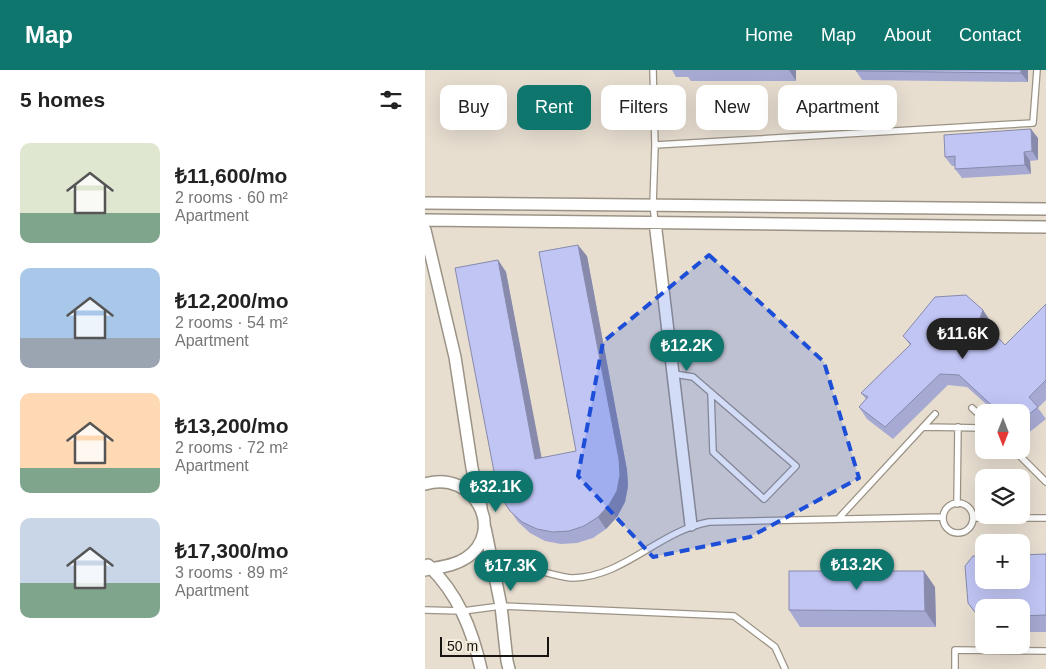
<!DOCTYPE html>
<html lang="en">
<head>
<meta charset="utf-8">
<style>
	:root { --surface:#fff; --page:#f2f2f2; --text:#222; --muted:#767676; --accent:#0f766e }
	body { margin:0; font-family:Helvetica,sans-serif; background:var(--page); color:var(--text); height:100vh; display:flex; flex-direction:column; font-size:19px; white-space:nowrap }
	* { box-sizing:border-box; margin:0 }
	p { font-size:16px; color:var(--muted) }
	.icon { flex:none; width:28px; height:28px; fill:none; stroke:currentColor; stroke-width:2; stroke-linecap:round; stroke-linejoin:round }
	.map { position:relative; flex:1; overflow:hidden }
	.details { display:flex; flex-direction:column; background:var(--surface); width:425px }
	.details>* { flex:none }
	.guide { position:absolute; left:15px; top:15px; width:475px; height:45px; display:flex; gap:10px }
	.needle { width:32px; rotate:180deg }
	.controls { position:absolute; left:550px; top:334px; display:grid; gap:10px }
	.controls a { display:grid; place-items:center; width:55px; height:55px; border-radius:10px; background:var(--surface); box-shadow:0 5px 20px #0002; font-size:25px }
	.scale { position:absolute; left:15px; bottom:12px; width:109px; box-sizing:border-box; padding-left:5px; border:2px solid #181510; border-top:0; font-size:14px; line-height:18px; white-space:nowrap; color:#181510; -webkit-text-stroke:4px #f4ecdd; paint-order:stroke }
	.price { position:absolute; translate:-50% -42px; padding:0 11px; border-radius:18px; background:var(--accent); color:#fff; font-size:16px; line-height:32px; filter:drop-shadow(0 1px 2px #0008) }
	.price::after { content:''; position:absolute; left:50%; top:30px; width:15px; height:11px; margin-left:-8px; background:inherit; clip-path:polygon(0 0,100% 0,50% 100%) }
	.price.active { background:#222; color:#fff }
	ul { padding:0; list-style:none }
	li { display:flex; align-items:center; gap:15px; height:125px; padding:0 20px }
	li span { display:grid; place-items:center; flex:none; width:140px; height:100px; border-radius:10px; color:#555 }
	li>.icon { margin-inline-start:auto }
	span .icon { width:60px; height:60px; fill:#fffc; stroke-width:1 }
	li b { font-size:21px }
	h2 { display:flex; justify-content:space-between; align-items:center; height:60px; padding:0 20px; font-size:21px }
	.chip { padding:0 18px; border-radius:10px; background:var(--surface); box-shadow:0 5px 20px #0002; font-size:18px; line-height:45px }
	.chip.active { background:var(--accent); color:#fff }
	header { display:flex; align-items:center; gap:30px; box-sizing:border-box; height:70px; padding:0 25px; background:var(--accent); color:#fff }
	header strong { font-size:24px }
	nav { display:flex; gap:28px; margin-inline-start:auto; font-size:18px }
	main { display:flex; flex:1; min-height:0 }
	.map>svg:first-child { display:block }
</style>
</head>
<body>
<header>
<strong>Map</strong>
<nav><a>Home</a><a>Map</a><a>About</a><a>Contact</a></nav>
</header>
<main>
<section class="details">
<h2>5 homes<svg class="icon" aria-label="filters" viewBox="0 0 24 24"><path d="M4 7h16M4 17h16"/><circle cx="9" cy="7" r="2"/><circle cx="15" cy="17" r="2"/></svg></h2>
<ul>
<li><span style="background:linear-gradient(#dfe7d0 70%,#7fa58c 0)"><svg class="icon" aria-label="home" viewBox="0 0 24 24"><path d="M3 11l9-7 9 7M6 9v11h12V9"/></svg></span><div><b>₺11,600/mo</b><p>2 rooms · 60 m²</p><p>Apartment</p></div></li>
<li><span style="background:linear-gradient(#a9c7e8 70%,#9aa5b1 0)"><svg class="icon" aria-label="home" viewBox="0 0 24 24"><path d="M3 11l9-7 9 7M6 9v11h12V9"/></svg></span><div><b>₺12,200/mo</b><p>2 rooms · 54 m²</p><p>Apartment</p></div></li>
<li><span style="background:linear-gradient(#ffd9b3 75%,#7fa58c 0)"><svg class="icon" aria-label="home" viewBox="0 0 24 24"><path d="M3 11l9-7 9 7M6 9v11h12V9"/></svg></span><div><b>₺13,200/mo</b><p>2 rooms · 72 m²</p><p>Apartment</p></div></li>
<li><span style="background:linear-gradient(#c9d6e8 65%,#7fa58c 0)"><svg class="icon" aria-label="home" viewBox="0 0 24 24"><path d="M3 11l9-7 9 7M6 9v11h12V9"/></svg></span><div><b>₺17,300/mo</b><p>3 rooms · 89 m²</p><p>Apartment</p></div></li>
</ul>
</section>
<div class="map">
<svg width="621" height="599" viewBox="0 0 621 599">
	<rect width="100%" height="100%" fill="#e7ded0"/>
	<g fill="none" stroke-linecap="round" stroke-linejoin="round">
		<g stroke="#9b9385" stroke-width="8">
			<path id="lane" d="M228 0 230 75 228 135 230 152
				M230 75 608 53 612 0
				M249 304 268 307 371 396 339 429 288 382 286 323
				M547 338 559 349
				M498 357 559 358
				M589 380 621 412
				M518 448a15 15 0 1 1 30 0a15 15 0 1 1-30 0Z
				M532 434 533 357
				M548 448H621
				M413 449 510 344
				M67 486C85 491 131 508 148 508 199 507 234 461 284 452L518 447
				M0 540 38 541 76 536 309 546 350 577 360 599
				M530 599V580L621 581"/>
		</g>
		<g stroke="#9b9385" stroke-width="14">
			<path id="street" d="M0 133 621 139
				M0 150 621 157
				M230 152 266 455
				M0 160 30 287 47 398 56 437
				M0 414C50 399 81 462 41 488 29 496 14 497 0 500
				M60 458 76 536 82 591 84 599
				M3 495C33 524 47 559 56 599"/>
		</g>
		<use href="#lane" stroke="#fff" stroke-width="5.5"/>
		<use href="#street" stroke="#fff" stroke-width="11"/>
	</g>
	<path fill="#a6a9d2" d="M247 0H371V11H266L263 7H251Z
		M603 0V12L437 10 431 1Z
		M613 68V90L605 91 606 104 537 108 530 99V96H527L520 87Z
		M162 186 202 400 203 416 200 432 192 447 181 459 168 468 152 473 136 474 120 471 105 463 93 452 76 427 73 190 81 202 116 388 151 381Z
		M621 234V330L613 338 621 349 597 368 596 367V342H570L542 317 523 315 468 369 442 349 434 337 441 329 436 323 485 275 478 266 566 252 564 258 580 275Z
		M621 484V562H596V538H559V555L543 533Z
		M510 517 511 557H375L364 540Z"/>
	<path fill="#878aab" d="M364 0H371V11Z
		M596 0H603V12L596 3Z
		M606 59 613 68V90L607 81Z
		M599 82 605 91 606 104 600 95Z
		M153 175 162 186 202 400 203 416 200 432 192 447 181 459 173 447Z
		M73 190 81 202 119 400 110 389Z
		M558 240 566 252 563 260 555 248Z
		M499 501 510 517 511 557 500 541Z"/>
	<path fill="#c1c5f4" stroke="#878aab" d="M431 0H596V3L431 1Z
		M606 59 607 81 599 82 600 95 530 99V86L520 87 519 65Z
		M153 175 194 389 195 405 192 421 184 435 173 447 159 456 144 461 128 462 112 459 97 452 85 441 76 427 71 412 30 198 73 190 110 389 151 381 114 182Z
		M541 225 558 240 555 248 580 275 621 234V310L604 327 613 337 596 351V342H574L534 305 515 304 460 357 434 337 443 327 436 323 486 274 478 266 510 227Z
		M621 484V545L596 546V538H559V546H553L543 533 540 496 548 486H559V510H596V485Z
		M364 501H499L500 541 364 540Z"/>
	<path fill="#1d4ed8" fill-opacity="0.2" stroke="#1d4ed8" stroke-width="4" stroke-dasharray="10 6" stroke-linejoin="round" d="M284 185 399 292 434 408 325 467 228 487 153 406 178 272Z"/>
</svg>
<div class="controls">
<a><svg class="needle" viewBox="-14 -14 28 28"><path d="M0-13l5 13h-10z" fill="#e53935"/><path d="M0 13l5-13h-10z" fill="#767676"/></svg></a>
<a><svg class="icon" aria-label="layers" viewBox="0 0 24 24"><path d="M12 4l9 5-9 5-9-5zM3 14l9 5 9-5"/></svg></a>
<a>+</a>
<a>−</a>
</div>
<div class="scale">50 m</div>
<b class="price active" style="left:538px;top:290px">₺11.6K</b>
<b class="price" style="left:262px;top:302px">₺12.2K</b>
<b class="price" style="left:71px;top:443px">₺32.1K</b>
<b class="price" style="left:432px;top:521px">₺13.2K</b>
<b class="price" style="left:86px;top:522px">₺17.3K</b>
<div class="guide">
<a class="chip">Buy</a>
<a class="chip active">Rent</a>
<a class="chip">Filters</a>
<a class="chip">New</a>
<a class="chip">Apartment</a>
</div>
</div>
</main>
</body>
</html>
